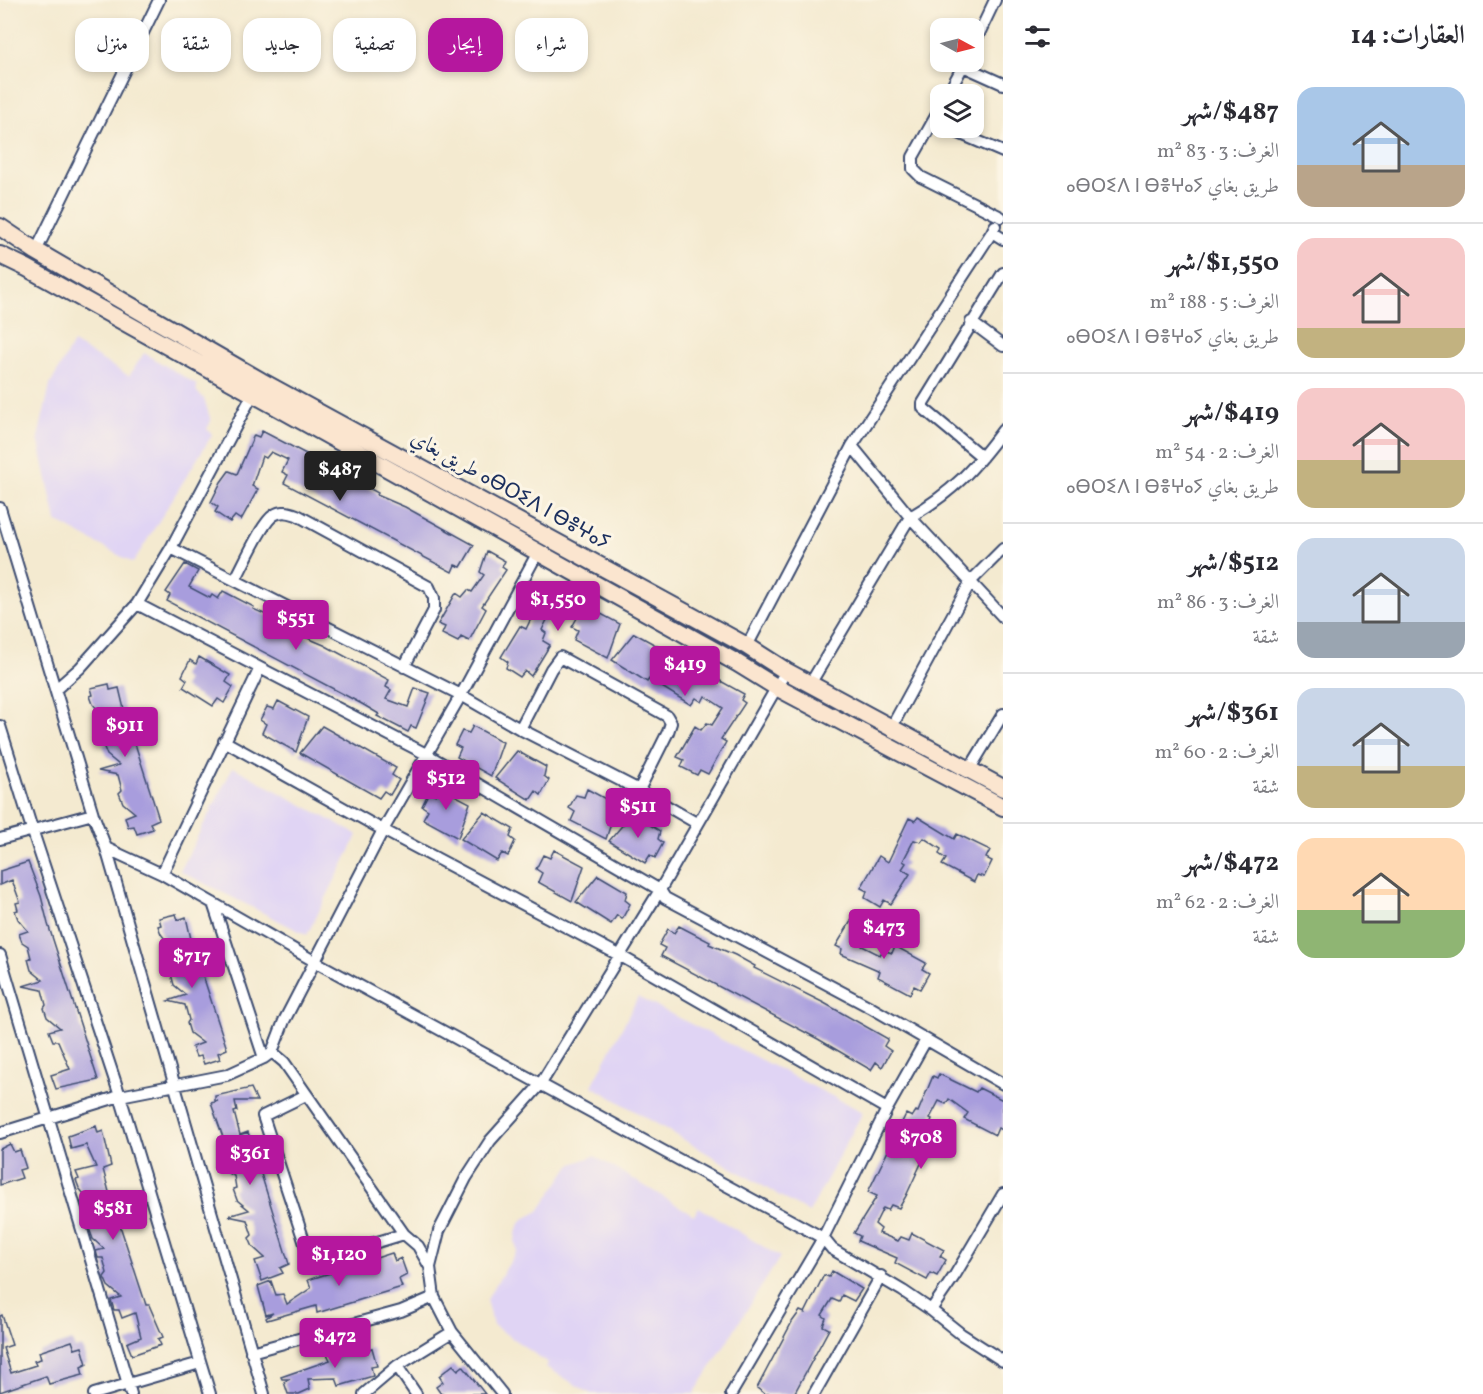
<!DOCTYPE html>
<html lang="ar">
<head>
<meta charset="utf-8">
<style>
	:root { --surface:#fff; --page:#f7f7f7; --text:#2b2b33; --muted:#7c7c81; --line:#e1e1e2; --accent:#b5179e }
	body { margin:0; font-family:Vollkorn,Amiri,"Noto Sans Tifinagh",serif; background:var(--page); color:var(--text); direction:rtl; height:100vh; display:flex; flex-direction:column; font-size:22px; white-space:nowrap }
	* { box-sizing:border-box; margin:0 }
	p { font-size:20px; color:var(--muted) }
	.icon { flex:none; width:33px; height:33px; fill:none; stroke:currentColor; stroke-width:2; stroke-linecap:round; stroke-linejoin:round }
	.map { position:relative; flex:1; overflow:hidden; direction:ltr }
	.details { display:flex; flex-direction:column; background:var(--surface); width:480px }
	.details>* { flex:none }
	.hud { position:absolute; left:18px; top:18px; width:570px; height:54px; direction:rtl; display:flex; gap:12px }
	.needle { width:39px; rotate:97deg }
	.controls { position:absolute; left:930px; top:18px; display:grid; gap:12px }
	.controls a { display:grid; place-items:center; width:54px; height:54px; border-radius:12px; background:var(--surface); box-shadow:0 3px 9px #0003; font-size:30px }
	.price { position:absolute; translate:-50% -51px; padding:0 14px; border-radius:6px; background:var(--accent); color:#fff; font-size:20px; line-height:39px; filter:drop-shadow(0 2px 3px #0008) }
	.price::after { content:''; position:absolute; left:50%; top:36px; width:18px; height:14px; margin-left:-9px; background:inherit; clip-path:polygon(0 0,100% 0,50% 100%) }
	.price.on { background:#222; color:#fff }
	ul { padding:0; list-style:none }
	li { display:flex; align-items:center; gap:18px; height:150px; padding:0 18px }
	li+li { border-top:2px solid var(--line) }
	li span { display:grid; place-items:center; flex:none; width:168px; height:120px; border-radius:18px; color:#555 }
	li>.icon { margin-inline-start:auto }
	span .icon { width:72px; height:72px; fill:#fffc; stroke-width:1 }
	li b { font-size:26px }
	h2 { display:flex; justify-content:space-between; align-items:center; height:72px; padding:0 18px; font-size:26px }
	.chip { padding:0 21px; border-radius:18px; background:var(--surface); box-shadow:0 3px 9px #0003; font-size:21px; line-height:54px }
	.chip.on { background:var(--accent); color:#fff }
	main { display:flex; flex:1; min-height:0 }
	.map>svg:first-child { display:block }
</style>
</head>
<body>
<main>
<section class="details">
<h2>العقارات: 14<svg class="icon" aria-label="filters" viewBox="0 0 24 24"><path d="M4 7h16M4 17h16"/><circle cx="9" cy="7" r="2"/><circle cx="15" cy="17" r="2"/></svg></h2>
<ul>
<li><span style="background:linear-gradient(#a9c7e8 65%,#b9a48a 0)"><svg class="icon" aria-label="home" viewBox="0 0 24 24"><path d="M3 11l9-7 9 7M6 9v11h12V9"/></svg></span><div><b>$487/شهر</b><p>الغرف: 3 · 83 m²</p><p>طريق بغاي ⴰⴱⵔⵉⴷ ⵏ ⴱⴻⵖⴰⵢ</p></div></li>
<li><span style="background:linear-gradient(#f6c9c9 75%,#c2b280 0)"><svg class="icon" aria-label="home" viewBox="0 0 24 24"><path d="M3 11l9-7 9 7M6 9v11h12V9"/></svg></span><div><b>$1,550/شهر</b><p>الغرف: 5 · 188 m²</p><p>طريق بغاي ⴰⴱⵔⵉⴷ ⵏ ⴱⴻⵖⴰⵢ</p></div></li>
<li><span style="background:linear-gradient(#f6c9c9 60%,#c2b280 0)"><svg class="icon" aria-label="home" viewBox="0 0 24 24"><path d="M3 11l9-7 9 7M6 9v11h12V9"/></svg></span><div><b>$419/شهر</b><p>الغرف: 2 · 54 m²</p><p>طريق بغاي ⴰⴱⵔⵉⴷ ⵏ ⴱⴻⵖⴰⵢ</p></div></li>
<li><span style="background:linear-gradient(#c9d6e8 70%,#9aa5b1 0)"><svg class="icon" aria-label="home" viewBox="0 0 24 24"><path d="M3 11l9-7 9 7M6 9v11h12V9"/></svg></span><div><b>$512/شهر</b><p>الغرف: 3 · 86 m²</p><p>شقة</p></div></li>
<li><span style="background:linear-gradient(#c9d6e8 65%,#c2b280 0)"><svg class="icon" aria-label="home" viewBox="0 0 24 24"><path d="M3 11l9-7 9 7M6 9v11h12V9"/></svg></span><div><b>$361/شهر</b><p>الغرف: 2 · 60 m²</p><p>شقة</p></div></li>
<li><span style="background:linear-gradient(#ffd9b3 60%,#8fb573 0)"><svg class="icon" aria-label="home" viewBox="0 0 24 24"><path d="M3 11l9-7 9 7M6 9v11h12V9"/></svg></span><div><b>$472/شهر</b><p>الغرف: 2 · 62 m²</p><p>شقة</p></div></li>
</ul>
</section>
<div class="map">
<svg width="1003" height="1394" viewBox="0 0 1003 1394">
	<rect width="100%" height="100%" fill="#fcf5e5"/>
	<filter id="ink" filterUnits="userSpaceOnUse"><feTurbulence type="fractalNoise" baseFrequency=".0167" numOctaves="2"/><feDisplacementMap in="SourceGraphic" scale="12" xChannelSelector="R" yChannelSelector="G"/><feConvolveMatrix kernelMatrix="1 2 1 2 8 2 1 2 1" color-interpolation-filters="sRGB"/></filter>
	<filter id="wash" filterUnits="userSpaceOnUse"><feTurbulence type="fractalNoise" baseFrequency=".008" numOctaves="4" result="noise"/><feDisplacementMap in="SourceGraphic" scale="24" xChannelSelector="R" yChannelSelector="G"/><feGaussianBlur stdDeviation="1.35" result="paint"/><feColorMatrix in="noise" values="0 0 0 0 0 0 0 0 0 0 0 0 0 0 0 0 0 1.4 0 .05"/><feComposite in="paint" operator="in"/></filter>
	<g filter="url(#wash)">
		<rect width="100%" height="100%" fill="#f4ead0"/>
		<path fill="#e0d4f4" d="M73 343 129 376 144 353 196 384 197 392 204 399 211 421 207 429 212 435 133 563 56 521 38 438 50 385Z
			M233 767 358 835 307 935 180 871Z
			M638 997 863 1112 809 1213 592 1086Z
			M594 1156 694 1215 699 1207 780 1257 694 1394H591L546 1367 548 1363 493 1325 486 1300 517 1251 515 1241 517 1229 522 1220 539 1211 570 1165Z"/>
		<g id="blocks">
			<path fill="#a89ddd" d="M262 431 333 468 332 470 358 482 378 493 377 495 405 507 474 545 461 567 455 565 452 572 284 483 288 475 282 472 288 460 271 452 266 458 262 456 252 486 258 489 241 520 235 516 230 522 215 512 218 507 211 502 221 482 229 471 237 474 254 435 259 437Z
				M487 551 505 561 502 567 506 570 482 606 486 609 469 641 461 637 458 642 442 634 445 627 438 624 456 593 462 597 468 590 472 592 484 575 480 572Z
				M185 564 198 571 189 587 210 598 212 595 218 599 223 591 254 607 253 609 280 621 299 632 298 634 324 645 389 680 386 687 391 690 386 699 408 707 415 688 430 693 416 728 411 726 408 732 377 716 379 714 362 704 167 601 170 595 166 592Z
				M553 586 589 610 590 608 620 624 608 658 574 640 578 630 572 627 577 618 560 608 555 614 551 612 542 630 546 633 543 641 550 645 531 676 525 671 520 677 506 668 508 662 501 657 520 626 526 629 545 590 550 592Z
				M634 633 744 694 741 700 745 703 721 739 726 742 708 774 700 770 697 775 681 767 684 760 677 757 695 726 701 730 707 723 712 725 723 708 705 696 702 702 696 698 691 705 649 679 647 682 612 660Z
				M199 657 230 675 226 682 233 687 224 703 218 699 213 706 183 687 187 680 182 676 190 660 196 664Z
				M109 684 110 690 119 688 124 709 159 819 150 823 153 829 137 834 134 826 128 827 125 817 135 813 123 803 119 793 122 790 118 775 98 771 119 765 107 755 103 745 116 740 98 727 95 719 104 717 93 704 90 696 93 695 91 688Z
				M278 701 308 717 296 752 262 733 266 724 260 720 267 707 274 709Z
				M322 726 396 768 392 775 399 780 390 795 384 791 379 798 300 753Z
				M473 726 503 742 491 776 457 757 461 748 455 745 462 731 469 733Z
				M517 751 546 767 544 776 549 780 541 795 536 791 530 800 495 778Z
				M439 787 470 803 458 838 423 819 428 810 422 806 429 792 436 795Z
				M587 789 617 805 606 839 571 821 575 812 569 808 576 795 584 797Z
				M484 812 513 829 510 837 515 841 508 856 502 853 497 861 461 839Z
				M632 814 660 831 658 839 663 843 655 858 650 855 645 863 609 841Z
				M918 817 954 839 957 834 990 850 986 858 992 861 984 877 977 875 974 882 942 865 946 859 939 854 941 849 924 838 921 842 914 840 903 861 906 863 902 869 910 874 891 904 884 900 880 907 865 898 867 891 861 888 879 856 888 862 909 818 915 821Z
				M554 850 584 866 572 901 538 882 542 873 536 869 543 855 550 858Z
				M28 862 41 896 48 924 98 1080 56 1089 51 1075 70 1069 58 1041H53L49 1031 60 1028 47 1017 44 1008 46 1005 42 990 23 986 43 980 31 970 28 959 31 958 28 946 22 942 19 934 28 931 18 919 15 911 18 910 16 903 20 902 12 880 0 885V871Z
				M598 875 627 892 625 900 630 904 622 919 617 915 611 924 576 902Z
				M176 914 178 920 186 917 191 939 227 1049 218 1053 220 1059 204 1064 201 1056 196 1057 192 1047 203 1043 190 1033 187 1023 189 1020 185 1005 168 1001 186 995 174 985 171 974 184 970 165 957 162 949 171 947 161 934 158 926 161 925 159 918Z
				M854 916 865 923 858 937 864 942 862 946 880 955 883 950 892 953 895 946 926 963 922 969 929 973 920 989 914 986 910 994 878 977 880 971 841 954 842 949 836 946Z
				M679 926 710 942 709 944 735 955 755 966 754 968 824 1003 888 1039 884 1046 891 1051 882 1067 876 1062 871 1070 818 1039 661 956 665 948 659 945 668 929 674 933Z
				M939 1074 976 1092 979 1088 1003 1100V1130L998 1128 995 1135 964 1119 968 1113 949 1099 946 1104 939 1101 930 1118 932 1119 930 1125 937 1129 906 1196 899 1208 891 1205 888 1210 883 1208 875 1224 881 1229 879 1233 898 1241 901 1237 909 1240 912 1233 944 1250 940 1256 946 1260 937 1276 931 1273 927 1280 895 1263 897 1258 858 1241 860 1236 854 1233 877 1196 868 1192 906 1114 912 1117 916 1111 918 1112 933 1076 937 1078Z
				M251 1088 257 1101H235L237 1111 234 1112 240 1135 248 1132 289 1264 280 1268 283 1273 262 1281 255 1261 265 1258 253 1247 249 1238 252 1235 247 1220 228 1216 249 1210 237 1200 233 1189 236 1188 234 1176 227 1172 225 1164 234 1161 223 1149 220 1141 224 1140 211 1103 218 1101H215V1096Z
				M96 1126 98 1133 103 1131 111 1166 103 1169 109 1192 146 1305H149L163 1337 158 1339 161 1345 132 1355 127 1343 141 1337 135 1313 122 1318 119 1310H114L111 1300 121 1297 108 1286 104 1277 107 1273 103 1258H98L96 1251 104 1249 93 1239 89 1228 92 1227 89 1215 84 1212 82 1202 89 1200 79 1188 76 1180 79 1179 76 1172 96 1167 86 1145 71 1149 68 1136Z
				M10 1144 14 1152 20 1150 26 1168 19 1170 22 1178 0 1185V1149Z
				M392 1253 395 1261 401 1258 407 1275 399 1279 402 1287 317 1313 316 1306 267 1320 266 1318 273 1313 266 1315 258 1286 271 1281 276 1295 283 1294 287 1304 311 1288 308 1280Z
				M832 1271 862 1289 854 1301 842 1295 839 1302 832 1299 822 1315 826 1318 823 1326 829 1329 794 1394H765L757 1388 792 1322 800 1311 805 1313 824 1275 829 1277Z
				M2 1315 12 1345 3 1348 11 1373 36 1365 34 1361 41 1359 39 1352 72 1341 75 1349 82 1347 87 1364 81 1367 83 1375 49 1384 46 1376 0 1392V1316Z
				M362 1342 364 1350 372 1348 377 1366 371 1367 373 1376 339 1386 336 1378 308 1379 310 1389 299 1394H288L284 1382 290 1379H282L281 1377 330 1360 327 1354Z
				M453 1365 458 1370 463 1366 485 1394H441L436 1387 443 1382 439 1376Z"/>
		</g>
	</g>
	<g filter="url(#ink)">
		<use href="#blocks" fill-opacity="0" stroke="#3c4b6f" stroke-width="1.5"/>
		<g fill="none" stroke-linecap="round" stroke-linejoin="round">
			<g stroke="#3c4b6f" stroke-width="14">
				<path id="minor" d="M974 44 995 0
					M963 66 1003 84
					M948 94 965 62
					M940 109 913 157V169L921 177 1001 217
					M947 128 1003 152
					M995 226 992 232 1003 239
					M36 251 159 0
					M971 322 1003 346
					M852 446 992 232
					M982 457 923 408V403L1003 273
					M0 508 93 814 106 848 264 1394
					M171 548 461 695 520 729 639 790 698 824
					M235 580C243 566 262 522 274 515 281 510 289 512 297 515L429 587 434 598V610L404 667
					M137 604 260 668 162 874
					M747 646 852 446 910 517 1003 617
					M260 668 426 754 660 890 665 898 870 1007 1003 1084
					M810 684 910 517C953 492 974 469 1003 430
					M56 689 80 668 137 604 171 548 255 390
					M0 726 32 829 120 1096 210 1394
					M891 728 971 581 1003 549
					M520 729 551 669 560 657 667 716 671 723 668 732 639 790
					M224 741 383 830 619 955 887 1109
					M969 770 1003 714
					M0 839 93 814
					M106 848 162 874 314 961 823 1238 832 1249 903 1291 931 1310 961 1334 1003 1361
					M213 903 264 1058
					M0 955 131 1394
					M272 1052 284 1062 404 1234 418 1246 430 1267 434 1297 452 1332 502 1394
					M306 1095 263 1116 311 1262 404 1234
					M0 1133 120 1096 227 1075 264 1058 272 1052 284 1021 383 830 461 695 538 552
					M430 1267 439 1231 466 1178 490 1141 540 1085 660 890 786 671
					M931 1310 955 1275 1003 1194
					M251 1352 401 1311 434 1297
					M397 1366 416 1394
					M94 1394 200 1363
					M364 1394 397 1366 452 1332
					M731 1394 823 1238 887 1109 926 1040
					M814 1394 881 1276"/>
			</g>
			<g stroke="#3c4b6f" stroke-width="20">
				<path id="secondary" d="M0 227 36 251 261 381 747 646 786 671 1003 788
					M0 255 27 268 737 663 776 687 1003 807"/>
			</g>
			<use href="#minor" stroke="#fff" stroke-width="10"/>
			<use href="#secondary" stroke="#fbe5cf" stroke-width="16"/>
		</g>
	</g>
	<g text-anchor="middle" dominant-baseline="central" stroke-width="6" stroke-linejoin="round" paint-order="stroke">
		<g font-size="21" fill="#1b2f5e" stroke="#fcf5e5">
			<text transform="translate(510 491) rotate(29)">طريق بغاي ⴰⴱⵔⵉⴷ ⵏ ⴱⴻⵖⴰⵢ</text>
		</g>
	</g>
</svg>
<div class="controls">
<a><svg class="needle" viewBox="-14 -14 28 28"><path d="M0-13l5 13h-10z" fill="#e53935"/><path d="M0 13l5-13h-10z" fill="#7c7c81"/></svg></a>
<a><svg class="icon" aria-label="layers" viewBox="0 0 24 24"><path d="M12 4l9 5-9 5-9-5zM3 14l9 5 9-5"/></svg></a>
</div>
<b class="price on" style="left:340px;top:502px">$487</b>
<b class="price" style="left:558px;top:632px">$1,550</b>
<b class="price" style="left:296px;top:651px">$551</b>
<b class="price" style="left:685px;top:697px">$419</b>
<b class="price" style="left:125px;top:758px">$911</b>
<b class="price" style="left:446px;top:811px">$512</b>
<b class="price" style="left:638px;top:839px">$511</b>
<b class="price" style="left:884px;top:960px">$473</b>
<b class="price" style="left:192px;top:989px">$717</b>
<b class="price" style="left:921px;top:1170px">$708</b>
<b class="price" style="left:250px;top:1186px">$361</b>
<b class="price" style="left:113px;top:1241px">$581</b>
<b class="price" style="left:339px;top:1287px">$1,120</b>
<b class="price" style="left:335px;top:1369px">$472</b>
<div class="hud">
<a class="chip">شراء</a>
<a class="chip on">إيجار</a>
<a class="chip">تصفية</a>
<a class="chip">جديد</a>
<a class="chip">شقة</a>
<a class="chip">منزل</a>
</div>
</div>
</main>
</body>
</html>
